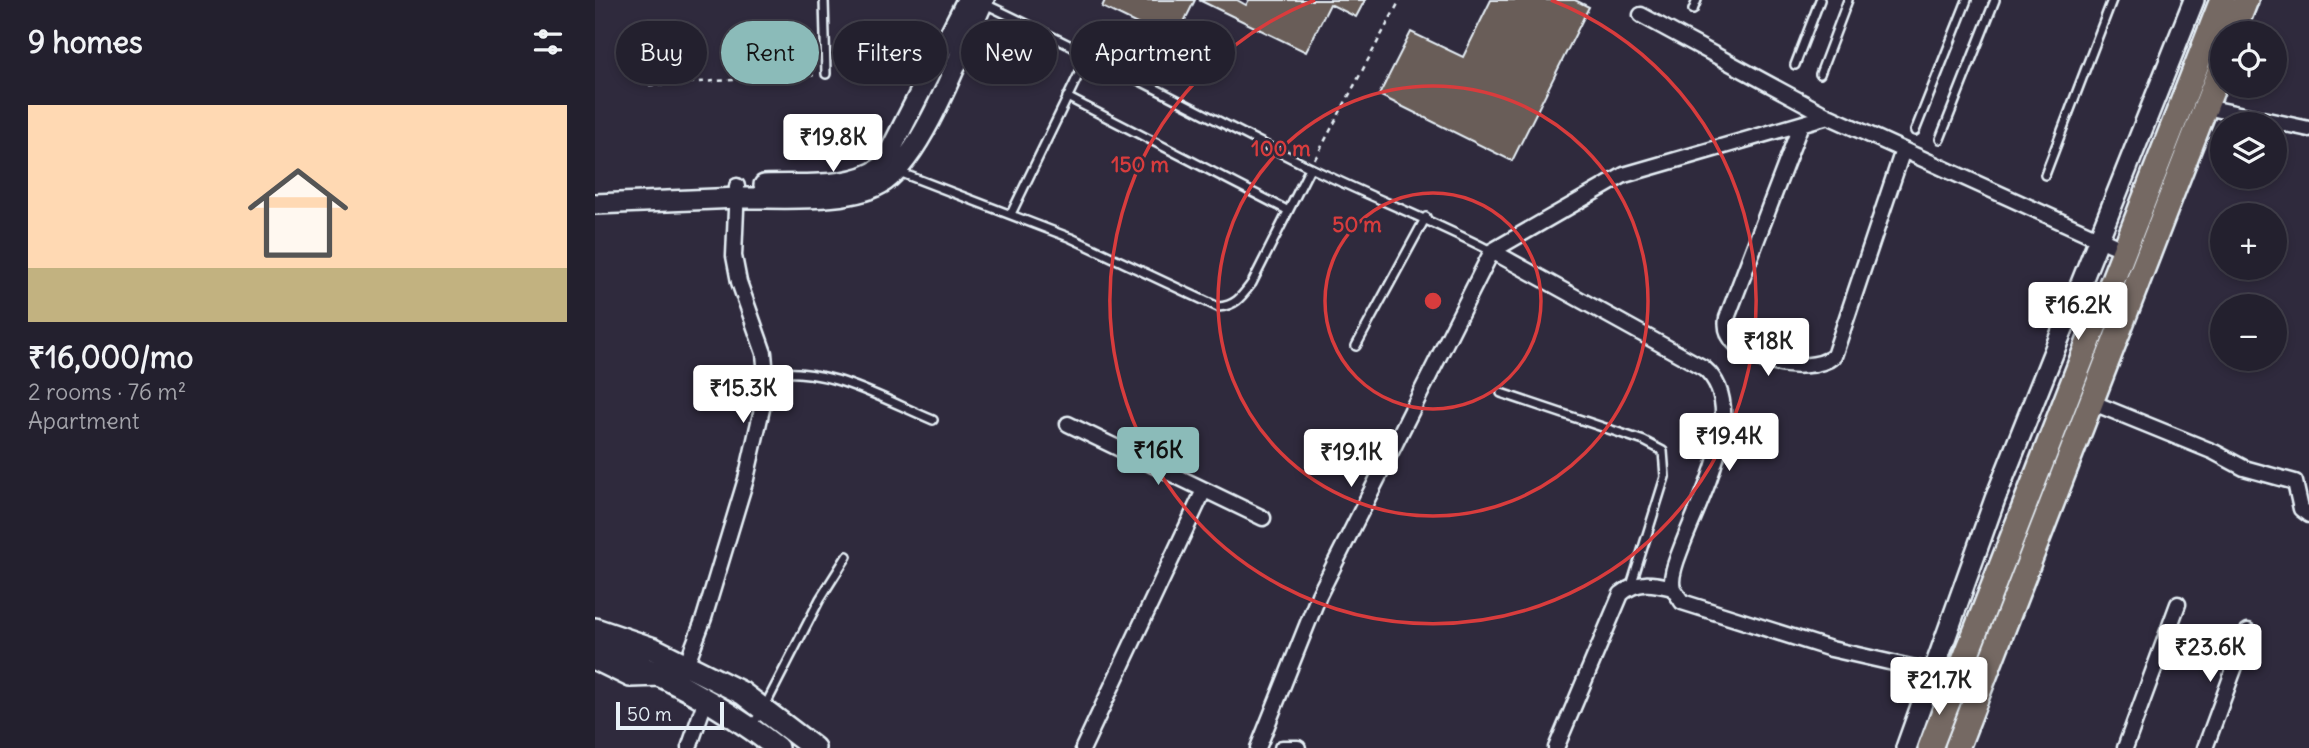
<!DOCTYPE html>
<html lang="en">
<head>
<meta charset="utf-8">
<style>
	:root { --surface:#23202e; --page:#2f2d3a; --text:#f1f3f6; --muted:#a3a3aa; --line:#403e4a; --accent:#8bbbb9 }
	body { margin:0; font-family:Delius,sans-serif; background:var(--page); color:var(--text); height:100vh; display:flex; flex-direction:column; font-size:26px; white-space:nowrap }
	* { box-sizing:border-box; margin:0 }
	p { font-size:23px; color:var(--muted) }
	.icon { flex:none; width:38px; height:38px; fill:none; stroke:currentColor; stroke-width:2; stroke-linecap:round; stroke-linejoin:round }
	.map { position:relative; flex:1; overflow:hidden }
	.details { display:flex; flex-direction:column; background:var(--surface); width:595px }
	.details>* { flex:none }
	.banner { position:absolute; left:21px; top:21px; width:665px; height:63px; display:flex; gap:14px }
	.buttons { position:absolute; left:1615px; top:21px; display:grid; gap:14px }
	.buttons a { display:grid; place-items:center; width:77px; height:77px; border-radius:50%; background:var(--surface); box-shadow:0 4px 10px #0003,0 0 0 2px var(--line); font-size:35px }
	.scale { position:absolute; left:21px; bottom:18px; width:108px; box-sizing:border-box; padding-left:7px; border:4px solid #e8f1f8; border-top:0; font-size:19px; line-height:24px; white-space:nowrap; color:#e8f1f8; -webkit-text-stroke:5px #2f2a3d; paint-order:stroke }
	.price { position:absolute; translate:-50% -60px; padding:0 16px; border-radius:7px; background:#fff; color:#222; font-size:23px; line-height:46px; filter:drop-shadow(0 2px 4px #0008) }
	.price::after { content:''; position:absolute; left:50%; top:42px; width:21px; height:16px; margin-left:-10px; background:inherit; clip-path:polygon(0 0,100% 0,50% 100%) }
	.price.selected { background:var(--accent); color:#111 }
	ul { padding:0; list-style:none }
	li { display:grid; align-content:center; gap:14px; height:371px; padding:0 28px }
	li+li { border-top:2px solid var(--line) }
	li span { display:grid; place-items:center; height:217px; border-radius:0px; color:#555 }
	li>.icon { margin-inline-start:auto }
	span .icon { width:126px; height:126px; fill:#fffc; stroke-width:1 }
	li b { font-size:30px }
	h2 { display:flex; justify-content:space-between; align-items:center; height:84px; padding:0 28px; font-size:30px }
	.tag { padding:0 24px; border-radius:32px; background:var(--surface); box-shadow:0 4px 10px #0003,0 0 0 2px var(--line); font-size:24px; line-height:63px }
	.tag.selected { background:var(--accent); color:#111 }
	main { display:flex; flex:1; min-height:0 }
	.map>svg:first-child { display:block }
</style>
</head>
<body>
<main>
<section class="details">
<h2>9 homes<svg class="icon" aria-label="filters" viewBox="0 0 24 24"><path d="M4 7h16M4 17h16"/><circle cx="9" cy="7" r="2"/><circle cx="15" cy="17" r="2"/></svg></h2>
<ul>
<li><span style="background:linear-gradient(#ffd9b3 75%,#c2b280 0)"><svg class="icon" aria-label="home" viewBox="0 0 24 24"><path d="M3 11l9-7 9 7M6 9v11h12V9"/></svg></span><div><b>₹16,000/mo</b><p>2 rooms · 76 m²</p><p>Apartment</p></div></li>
</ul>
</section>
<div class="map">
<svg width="1714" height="748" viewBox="0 0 1714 748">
	<rect width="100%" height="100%" fill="#2f2a3d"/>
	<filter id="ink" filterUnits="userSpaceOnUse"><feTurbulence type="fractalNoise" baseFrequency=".0143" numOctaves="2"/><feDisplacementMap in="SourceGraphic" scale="14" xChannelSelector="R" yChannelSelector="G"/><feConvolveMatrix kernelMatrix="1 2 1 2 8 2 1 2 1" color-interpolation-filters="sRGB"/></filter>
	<g filter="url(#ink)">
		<path fill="#695d58" stroke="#e8f1f8" stroke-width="2" d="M510 0H600L579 42 507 7Z
			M604 0H642L651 5 654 0H770L761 17 735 4 711 52Z
			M896 0H980L994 7 917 161 784 95 816 32 868 57Z"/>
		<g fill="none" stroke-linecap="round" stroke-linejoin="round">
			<g stroke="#e8f1f8" stroke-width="12">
				<path id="service" d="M229 0 231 74
					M388 3C498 55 604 112 712 166 773 196 836 220 896 251
					M1098 10 1102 0
					M1200 65 1225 0
					M1225 74 1253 0
					M472 97 692 210
					M1320 131 1372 0
					M1345 139 1400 0
					M304 172 476 238 623 307C641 306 647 296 657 283L715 168
					M1450 175 1517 0
					M416 214 494 53
					M761 346 831 217
					M171 374C232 365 283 397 338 420
					M906 393 1049 441 1068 451 1070 477 1036 586
					M156 727 169 708 225 599 252 556"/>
			</g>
			<g stroke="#e8f1f8" stroke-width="19">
				<path id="minor" d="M1046 15 1233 116
					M1606 106 1714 129
					M1206 124 1132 318C1124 361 1213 378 1239 356L1308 150
					M897 251 1109 368C1156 408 1104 500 1087 546 1083 557 1074 576 1078 588 1080 593 1085 598 1087 602L1236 649 1338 672
					M1496 402 1619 452 1649 468 1700 482 1706 509 1714 515
					M473 424 668 518
					M91 665 109 618 151 479 172 387 169 353 144 282 139 256 142 186
					M94 748 111 699
					M488 748 609 490
					M663 748 724 595 897 251 1029 175 1233 116 1529 250
					M687 748H703
					M961 748 1026 594C1043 580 1057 583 1078 588
					M1530 748 1583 604
					M1610 748 1653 631"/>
			</g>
			<g stroke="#e8f1f8" stroke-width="24">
				<path id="tertiary" d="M169 185C205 183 256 190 287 167L372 0
					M0 204C48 202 96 200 144 198 183 197 258 204 290 181 331 151 367 47 389 0
					M0 660 35 677 67 676
					M1311 748 1400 499 1599 0"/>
			</g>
			<g stroke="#e8f1f8" stroke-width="26">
				<path id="secondary" d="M0 629 59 649 147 693 219 748
					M0 646C68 675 123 702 182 748"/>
			</g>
			<g stroke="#e8f1f8" stroke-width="28">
				<path id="primary" d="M1638 33 1651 0
					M1335 748 1627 0
					M1362 748 1628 62"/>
			</g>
			<path stroke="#e8f1f8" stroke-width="2.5" stroke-dasharray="5 5" stroke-linecap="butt" d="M54 85 221 75
				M720 159 805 0"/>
			<use href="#service" stroke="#2f2a3d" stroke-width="7"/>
			<use href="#minor" stroke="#2f2a3d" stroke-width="14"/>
			<use href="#tertiary" stroke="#2f2a3d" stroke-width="19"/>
			<use href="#secondary" stroke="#2f2a3d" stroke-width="21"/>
			<use href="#primary" stroke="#756964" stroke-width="23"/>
		</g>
	</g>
	<g fill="none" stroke="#d83c3d" stroke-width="3.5">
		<circle cx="838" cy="301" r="108"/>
		<circle cx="838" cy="301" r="215"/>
		<path d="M956 0A323 323 0 1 1 720 0"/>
	</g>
	<circle cx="838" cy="301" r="10" fill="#d83c3d" stroke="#2f2a3d" stroke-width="3.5"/>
	<g font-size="21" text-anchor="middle" font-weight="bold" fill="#d83c3d" stroke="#2f2a3d" stroke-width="5" stroke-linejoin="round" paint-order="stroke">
		<text x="686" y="156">100 m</text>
		<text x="545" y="172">150 m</text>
		<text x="762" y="232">50 m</text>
	</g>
</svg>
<div class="buttons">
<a><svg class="icon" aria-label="locate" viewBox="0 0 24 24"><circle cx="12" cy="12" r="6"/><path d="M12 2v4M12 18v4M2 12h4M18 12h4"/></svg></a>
<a><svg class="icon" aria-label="layers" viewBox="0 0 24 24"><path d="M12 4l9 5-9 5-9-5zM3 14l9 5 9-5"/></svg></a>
<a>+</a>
<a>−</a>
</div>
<div class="scale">50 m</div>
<b class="price" style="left:238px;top:174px">₹19.8K</b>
<b class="price" style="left:1483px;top:342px">₹16.2K</b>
<b class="price" style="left:1173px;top:378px">₹18K</b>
<b class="price" style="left:148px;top:425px">₹15.3K</b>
<b class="price" style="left:1134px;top:473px">₹19.4K</b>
<b class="price selected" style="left:563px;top:487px">₹16K</b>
<b class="price" style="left:756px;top:489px">₹19.1K</b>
<b class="price" style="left:1615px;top:684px">₹23.6K</b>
<b class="price" style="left:1344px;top:717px">₹21.7K</b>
<div class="banner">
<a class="tag">Buy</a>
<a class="tag selected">Rent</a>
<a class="tag">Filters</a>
<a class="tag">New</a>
<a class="tag">Apartment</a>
</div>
</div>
</main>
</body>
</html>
